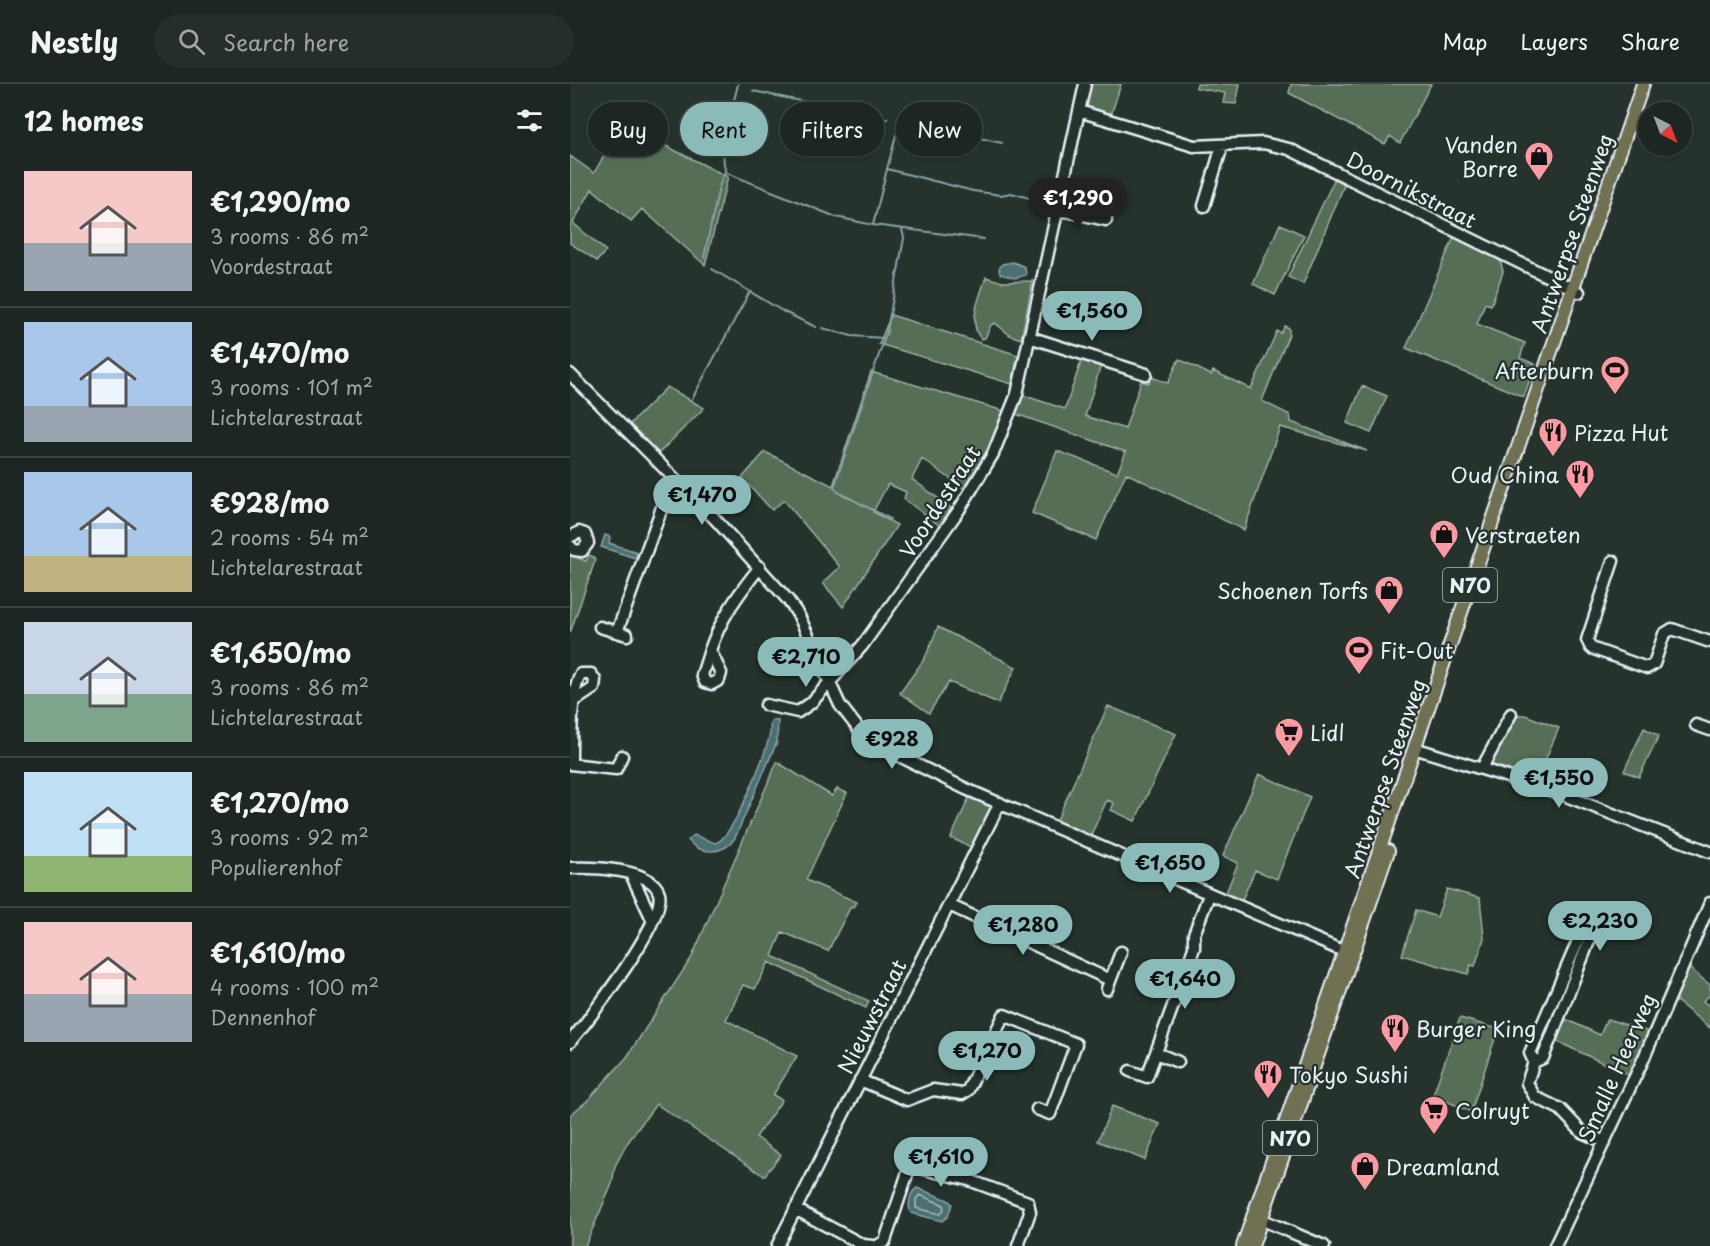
<!DOCTYPE html>
<html lang="en">
<head>
<meta charset="utf-8">
<style>
	:root { --surface:#1c2622; --page:#252e2a; --text:#f1f3f6; --muted:#a0a5a5; --line:#3a4340; --accent:#8bbbb9 }
	body { margin:0; font-family:"Playpen Sans",sans-serif; background:var(--page); color:var(--text); height:100vh; display:flex; flex-direction:column; font-size:22px; white-space:nowrap }
	* { box-sizing:border-box; margin:0 }
	p { font-size:20px; color:var(--muted) }
	.icon { flex:none; width:33px; height:33px; fill:none; stroke:currentColor; stroke-width:2; stroke-linecap:round; stroke-linejoin:round }
	.map { position:relative; flex:1; overflow:hidden }
	.drawer { display:flex; flex-direction:column; background:var(--surface); width:570px }
	.drawer>* { flex:none }
	.hud { position:absolute; left:18px; top:18px; width:570px; height:54px; display:flex; gap:12px }
	.needle { width:39px; rotate:138deg }
	.buttons { position:absolute; left:1068px; top:18px; display:grid; gap:12px }
	.buttons a { display:grid; place-items:center; width:54px; height:54px; border-radius:50%; background:var(--surface); box-shadow:0 2px 4px #0004,0 0 0 2px var(--line); font-size:30px }
	.price { position:absolute; translate:-50% -51px; padding:0 14px; border-radius:21px; background:var(--accent); color:#111; font-size:20px; line-height:39px; filter:drop-shadow(0 2px 3px #0008) }
	.price::after { content:''; position:absolute; left:50%; top:36px; width:18px; height:14px; margin-left:-9px; background:inherit; clip-path:polygon(0 0,100% 0,50% 100%) }
	.price.selected { background:#222; color:#fff }
	ul { padding:0; list-style:none }
	li { display:flex; align-items:center; gap:18px; height:150px; padding:0 24px }
	li+li { border-top:2px solid var(--line) }
	li span { display:grid; place-items:center; flex:none; width:168px; height:120px; border-radius:0px; color:#555 }
	li>.icon { margin-inline-start:auto }
	span .icon { width:72px; height:72px; fill:#fffc; stroke-width:1 }
	li b { font-size:26px }
	h2 { display:flex; justify-content:space-between; align-items:center; height:72px; padding:0 24px; font-size:26px }
	.tag { padding:0 21px; border-radius:27px; background:var(--surface); box-shadow:0 2px 4px #0004,0 0 0 2px var(--line); font-size:21px; line-height:54px }
	.tag.selected { background:var(--accent); color:#111 }
	header { display:flex; align-items:center; gap:36px; box-sizing:border-box; height:84px; padding:0 30px; background:var(--surface); border-bottom:2px solid var(--line) }
	header strong { font-size:28px }
	nav { display:flex; gap:33px; margin-inline-start:auto; font-size:21px }
	.search { width:420px; height:54px; background:var(--page); display:flex; align-items:center; gap:15px; box-sizing:border-box; padding:0 21px; border-radius:33px; color:var(--muted); font-size:22px }
	main { display:flex; flex:1; min-height:0 }
	.map>svg:first-child { display:block }
</style>
</head>
<body>
<header>
<strong>Nestly</strong>
<div class="search"><svg class="icon" aria-label="search" viewBox="0 0 24 24"><circle cx="10" cy="10" r="6"/><path d="M15 15l6 6"/></svg>Search here</div>
<nav><a>Map</a><a>Layers</a><a>Share</a></nav>
</header>
<main>
<section class="drawer">
<h2>12 homes<svg class="icon" aria-label="filters" viewBox="0 0 24 24"><path d="M4 7h16M4 17h16"/><circle cx="9" cy="7" r="2"/><circle cx="15" cy="17" r="2"/></svg></h2>
<ul>
<li><span style="background:linear-gradient(#f6c9c9 60%,#9aa5b1 0)"><svg class="icon" aria-label="home" viewBox="0 0 24 24"><path d="M3 11l9-7 9 7M6 9v11h12V9"/></svg></span><div><b>€1,290/mo</b><p>3 rooms · 86 m²</p><p>Voordestraat</p></div></li>
<li><span style="background:linear-gradient(#a9c7e8 70%,#9aa5b1 0)"><svg class="icon" aria-label="home" viewBox="0 0 24 24"><path d="M3 11l9-7 9 7M6 9v11h12V9"/></svg></span><div><b>€1,470/mo</b><p>3 rooms · 101 m²</p><p>Lichtelarestraat</p></div></li>
<li><span style="background:linear-gradient(#a9c7e8 70%,#c2b280 0)"><svg class="icon" aria-label="home" viewBox="0 0 24 24"><path d="M3 11l9-7 9 7M6 9v11h12V9"/></svg></span><div><b>€928/mo</b><p>2 rooms · 54 m²</p><p>Lichtelarestraat</p></div></li>
<li><span style="background:linear-gradient(#c9d6e8 60%,#7fa58c 0)"><svg class="icon" aria-label="home" viewBox="0 0 24 24"><path d="M3 11l9-7 9 7M6 9v11h12V9"/></svg></span><div><b>€1,650/mo</b><p>3 rooms · 86 m²</p><p>Lichtelarestraat</p></div></li>
<li><span style="background:linear-gradient(#bfe0f5 70%,#8fb573 0)"><svg class="icon" aria-label="home" viewBox="0 0 24 24"><path d="M3 11l9-7 9 7M6 9v11h12V9"/></svg></span><div><b>€1,270/mo</b><p>3 rooms · 92 m²</p><p>Populierenhof</p></div></li>
<li><span style="background:linear-gradient(#f6c9c9 60%,#9aa5b1 0)"><svg class="icon" aria-label="home" viewBox="0 0 24 24"><path d="M3 11l9-7 9 7M6 9v11h12V9"/></svg></span><div><b>€1,610/mo</b><p>4 rooms · 100 m²</p><p>Dennenhof</p></div></li>
</ul>
</section>
<div class="map">
<svg width="1140" height="1162" viewBox="0 0 1140 1162">
	<rect width="100%" height="100%" fill="#26332d"/>
	<filter id="ink" filterUnits="userSpaceOnUse"><feTurbulence type="fractalNoise" baseFrequency=".0167" numOctaves="2"/><feDisplacementMap in="SourceGraphic" scale="12" xChannelSelector="R" yChannelSelector="G"/><feConvolveMatrix kernelMatrix="1 2 1 2 8 2 1 2 1" color-interpolation-filters="sRGB"/></filter>
	<g filter="url(#ink)">
		<path fill="#556e54" stroke="#9eb0a6" stroke-width="1.5" d="M520 0H551L541 31 516 23Z
			M627 0H670L666 20 653 19 655 9 626 4Z
			M721 0H861L830 59 820 52 815 60 719 9Z
			M52 40 158 93 135 181 72 125 61 137 22 105 3 139 36 167 27 177 0 159V72L24 89Z
			M765 94 775 99 733 200 718 193Z
			M710 140 734 151 705 211 683 200Z
			M884 153 930 174 933 188 921 221 915 219 907 240 955 259 950 274 965 280 954 313 836 264Z
			M416 193 432 198 463 197 451 255 440 251 425 239 421 241 415 254 411 255C397 238 410 213 416 193Z
			M321 231 448 271 442 300 309 260Z
			M715 242 719 244V250L692 317 720 331 721 338 797 367 710 343 674 446 556 389 526 456 462 429 487 367 547 389 556 368 443 329 449 310 495 325 512 275 531 281 515 332 555 345 571 297 579 299 581 293 598 299 609 275 641 291 643 287 681 305 707 247 711 249Z
			M301 288 434 327 421 359 395 405 352 375 342 395 381 424 370 442 334 415 336 408 318 400 303 428 327 441 273 523 253 499 270 483 214 416 202 426 172 394 195 368 263 402Z
			M792 302 817 312 801 349 777 339Z
			M97 303 134 324 88 370 58 342Z
			M0 471 16 477 19 471 24 473 25 477 0 549Z
			M368 543 446 583 428 619 379 598 359 629 330 609 355 574Z
			M538 622 606 650 565 737 541 726 544 719 537 716 520 753 486 738Z
			M949 631H955L989 644 967 695 921 680V675L943 634Z
			M1074 644 1089 652 1069 693 1054 687Z
			M207 678 262 712 267 705 277 709 236 796 287 818 284 823 281 822 258 867 212 848 202 872 299 917 296 924 199 878 185 905 173 901 156 936 227 972 203 1011 212 1016 186 1053 211 1071 194 1092 86 1020 58 1058 45 1082 42 1100 15 1162H0V1031L17 1017 57 973 122 873Z
			M689 690 740 713 707 795 685 786 671 818 655 811 668 779 653 772Z
			M401 709 421 721V724L401 763 381 754Z
			M877 805 910 814 914 854 905 882 901 881 898 890 832 871 846 826 867 833Z
			M1113 879 1140 901V911L1133 917 1140 923V944L1099 911Z
			M890 934 928 945 901 1028 863 1011Z
			M993 934 1030 951 1037 935 1079 948 1061 992 984 956Z
			M542 1022 590 1040 575 1076 528 1057Z"/>
		<path fill="#4c6f72" stroke="#8aa3a8" stroke-width="1.5" d="M443 178 455 183 456 191 445 194 430 190 429 185 432 180Z
			M35 451 40 453 39 459 67 468 65 474 31 463Z
			M202 636 208 637 207 658 165 754C155 770 130 772 118 756L124 751 145 759C162 757 197 668 200 649 201 644 199 642 202 636Z
			M347 1104 378 1116 382 1120 378 1132 372 1137 341 1129C337 1121 340 1108 347 1104Z"/>
		<g fill="none" stroke-linecap="round" stroke-linejoin="round">
			<path stroke="#aabdc2" stroke-width="1.5" d="M350 1111 374 1121 373 1128 370 1130 346 1124V1115Z"/>
			<path stroke="#8aa3a8" stroke-width="2" d="M168 0C164 20 146 73 157 89L266 133 303 141 317 85 403 107 431 111 441 109 478 119
				M183 7 317 35
				M330 36 432 59
				M317 85 328 44
				M303 141 414 155
				M134 174 149 103 155 87
				M142 185 214 228 246 243
				M252 244 282 252 313 254
				M122 315 179 209
				M320 435 268 408 264 403 317 247 334 154 332 145"/>
			<g stroke="#e8f1f8" stroke-width="15">
				<path id="minor" d="M509 27 624 62 693 59 719 65 1009 208
					M634 122 652 62
					M487 125 536 136
					M459 253 576 290
					M0 290 145 435 218 516 229 532 270 621 297 656 396 705 780 870
					M0 453 9 448 15 450 18 459 12 467 4 466 0 462
					M1043 477 1017 556 1021 564 1077 584 1084 580 1094 550 1102 545 1140 558
					M30 543 57 551
					M47 548 103 393
					M140 566 132 591 135 598 142 600 149 596 151 589 140 566C151 534 168 510 190 483
					M196 621 228 628 241 619 292 562 389 426 423 370 447 310 515 0
					M1126 641 1140 646
					M844 664 986 708 1140 768
					M0 680 46 685 52 672
					M1 680C1 659 0 606 11 590H21L25 596 24 604 3 618
					M912 684 941 630
					M0 784C20 783 82 784 89 809 97 836 19 935 0 958
					M61 790 82 835
					M379 821 540 896
					M537 905 551 868
					M586 969 608 978
					M964 978 960 969 1014 843 1020 841 1023 847 973 974 964 978 957 999 965 1013 990 1025 1012 1048 1035 1058
					M560 987 577 993 624 864V850L639 811
					M290 996 337 1016 363 1006 392 1010 398 1006 434 931 506 960 480 1030 467 1025
					M225 1125 293 1161 303 1162
					M683 1132 754 1162
					M207 1162 430 719
					M307 1162 315 1157 339 1085 346 1083 399 1096 458 1118 460 1128 448 1162
					M985 1162 1073 976 1140 819"/>
			</g>
			<g stroke="#e8f1f8" stroke-width="16">
				<path id="major" d="M673 1162 1073 0
					M682 1162 818 767"/>
			</g>
			<use href="#minor" stroke="#26332d" stroke-width="10"/>
			<use href="#major" stroke="#706f52" stroke-width="12"/>
		</g>
	</g>
	<defs>
		<g id="shop-pin" transform="scale(1.5)"><path d="M0 17L-7.5 6A9.5 9.5 0 1 1 7.5 6Z" fill="#ff9aa2" stroke="#26332d"/><path d="M-5-2.5h2.3a2.7 3.5 0 0 1 5.4 0H5L5.5 6h-11ZM-1.5-2.5h3a1.5 2.3 0 0 0-3 0Z" fill="#111"/></g>
		<g id="stadium-pin" transform="scale(1.5)"><path d="M0 17L-7.5 6A9.5 9.5 0 1 1 7.5 6Z" fill="#ff9aa2" stroke="#26332d"/><path d="M0-5a6.5 5 0 1 0 0 10a6.5 5 0 1 0 0-10ZM-3.5-1.8h7v3.6h-7Z" fill="#111"/></g>
		<g id="restaurant-pin" transform="scale(1.5)"><path d="M0 17L-7.5 6A9.5 9.5 0 1 1 7.5 6Z" fill="#ff9aa2" stroke="#26332d"/><path d="M-5-6h1v4h1v-4h1v4h1v-4h1v5L-1.5 .5V6h-2V.5L-5-1ZM5-6V6H3V1.5H1.5Q1.5-4 5-6Z" fill="#111"/></g>
		<g id="supermarket-pin" transform="scale(1.5)"><path d="M0 17L-7.5 6A9.5 9.5 0 1 1 7.5 6Z" fill="#ff9aa2" stroke="#26332d"/><path d="M-6-5.5h2.5l.6 2H6L4.5 2H-2.5L-4.4-4H-6ZM-1.5 3.2a1.3 1.3 0 1 0 .1 0ZM3 3.2a1.3 1.3 0 1 0 .1 0Z" fill="#111"/></g>
	</defs>
	<g fill-rule="evenodd">
		<use href="#shop-pin" x="969" y="72"/>
		<use href="#stadium-pin" x="1045" y="286"/>
		<use href="#restaurant-pin" x="983" y="348"/>
		<use href="#restaurant-pin" x="1010" y="390"/>
		<use href="#shop-pin" x="874" y="450"/>
		<use href="#shop-pin" x="819" y="506"/>
		<use href="#stadium-pin" x="789" y="566"/>
		<use href="#supermarket-pin" x="719" y="648"/>
		<use href="#restaurant-pin" x="825" y="944"/>
		<use href="#restaurant-pin" x="698" y="990"/>
		<use href="#supermarket-pin" x="864" y="1026"/>
		<use href="#shop-pin" x="795" y="1082"/>
	</g>
	<g text-anchor="middle" dominant-baseline="central" stroke-width="4.5" stroke-linejoin="round" paint-order="stroke">
		<g fill="#26332d" stroke="#aeb8bb" stroke-width="1.5">
			<rect x="873" y="484" width="54" height="34" rx="4.5"/>
			<rect x="693" y="1037" width="54" height="34" rx="4.5"/>
		</g>
		<g font-size="20" font-weight="bold" fill="#e8f1f8">
			<text x="900" y="501">N70</text>
			<text x="720" y="1054">N70</text>
		</g>
		<g font-size="21" fill="#e8f1f8" stroke="#26332d" text-anchor="start">
			<text x="948" y="60" text-anchor="end">Vanden<tspan x="948" dy="24">Borre</tspan></text>
			<text x="1024" y="286" text-anchor="end">Afterburn</text>
			<text x="1004" y="348">Pizza Hut</text>
			<text x="989" y="390" text-anchor="end">Oud China</text>
			<text x="895" y="450">Verstraeten</text>
			<text x="798" y="506" text-anchor="end">Schoenen Torfs</text>
			<text x="810" y="566">Fit-Out</text>
			<text x="740" y="648">Lidl</text>
			<text x="846" y="944">Burger King</text>
			<text x="719" y="990">Tokyo Sushi</text>
			<text x="885" y="1026">Colruyt</text>
			<text x="816" y="1082">Dreamland</text>
		</g>
		<g font-size="21" fill="#e8f1f8" stroke="#26332d">
			<text transform="translate(842 105) rotate(27)">Doornikstraat</text>
			<text transform="translate(1001 149) rotate(-71)">Antwerpse Steenweg</text>
			<text transform="translate(369 417) rotate(-57)">Voordestraat</text>
			<text transform="translate(814 694) rotate(-71)">Antwerpse Steenweg</text>
			<text transform="translate(301 932) rotate(-63)">Nieuwstraat</text>
			<text transform="translate(1046 983) rotate(-66)">Smalle Heerweg</text>
		</g>
	</g>
</svg>
<div class="buttons">
<a><svg class="needle" viewBox="-14 -14 28 28"><path d="M0-13l5 13h-10z" fill="#e53935"/><path d="M0 13l5-13h-10z" fill="#a0a5a5"/></svg></a>
</div>
<b class="price selected" style="left:508px;top:145px">€1,290</b>
<b class="price" style="left:522px;top:258px">€1,560</b>
<b class="price" style="left:132px;top:442px">€1,470</b>
<b class="price" style="left:236px;top:604px">€2,710</b>
<b class="price" style="left:322px;top:686px">€928</b>
<b class="price" style="left:989px;top:725px">€1,550</b>
<b class="price" style="left:600px;top:810px">€1,650</b>
<b class="price" style="left:1030px;top:868px">€2,230</b>
<b class="price" style="left:453px;top:872px">€1,280</b>
<b class="price" style="left:615px;top:926px">€1,640</b>
<b class="price" style="left:417px;top:998px">€1,270</b>
<b class="price" style="left:371px;top:1104px">€1,610</b>
<div class="hud">
<a class="tag">Buy</a>
<a class="tag selected">Rent</a>
<a class="tag">Filters</a>
<a class="tag">New</a>
</div>
</div>
</main>
</body>
</html>
